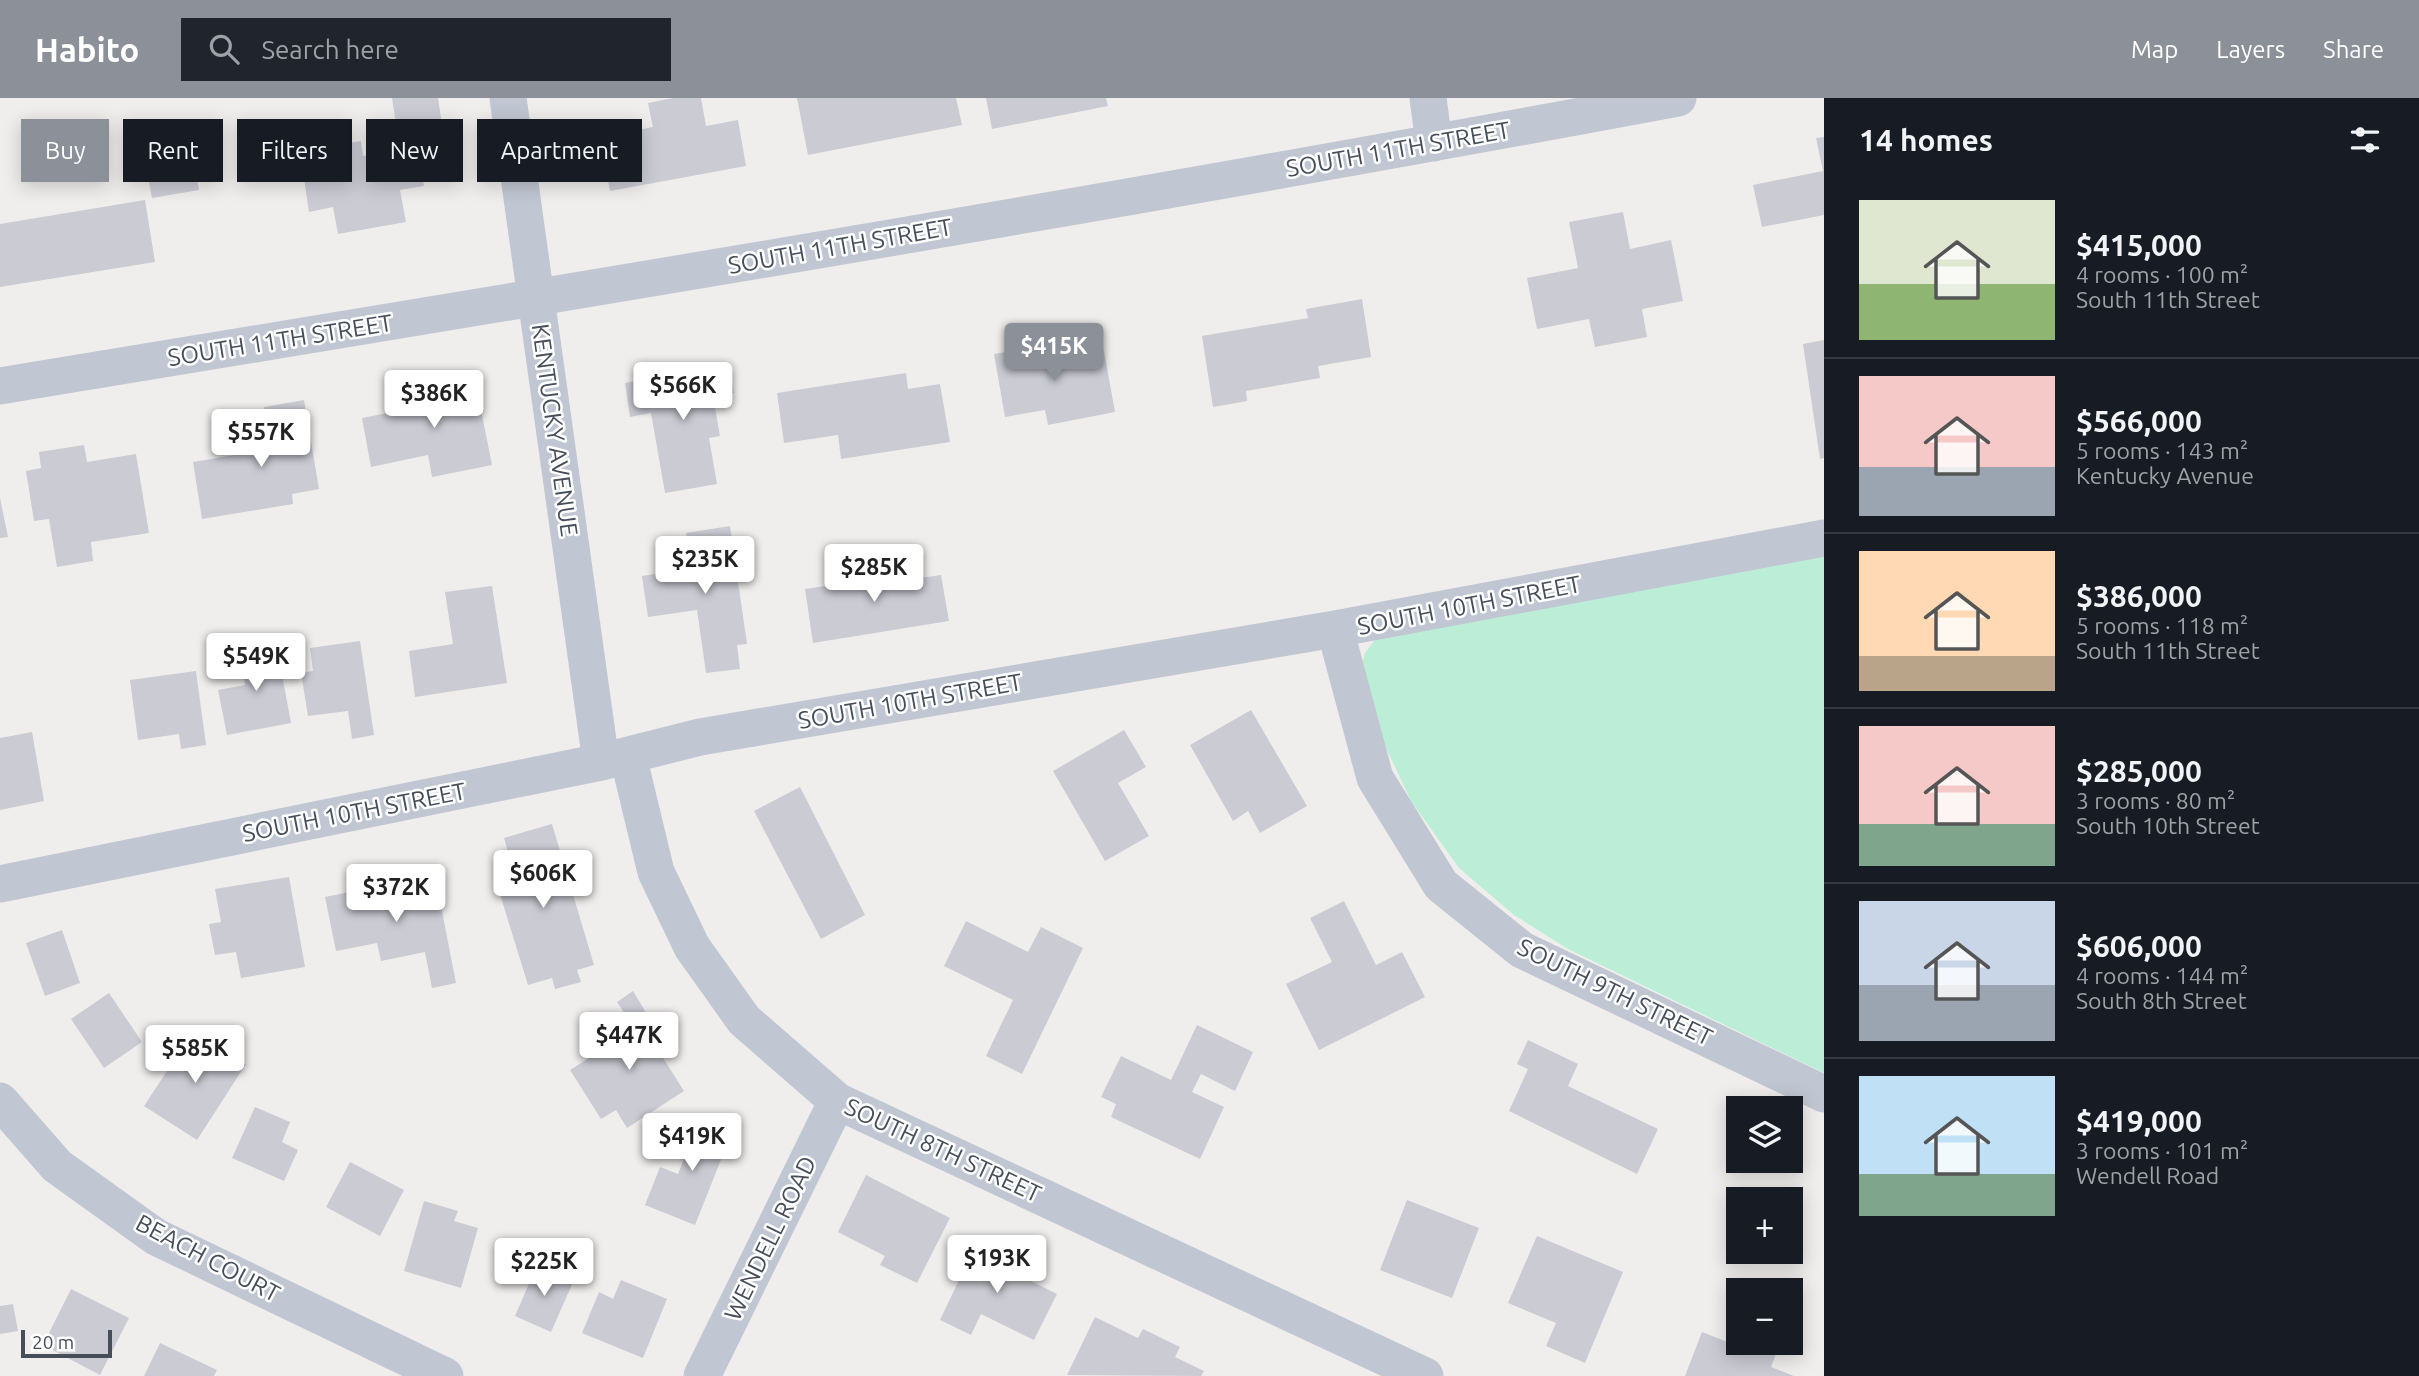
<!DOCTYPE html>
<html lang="en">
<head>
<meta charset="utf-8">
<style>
	:root { --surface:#171b24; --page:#20242c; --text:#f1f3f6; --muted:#9ea1a6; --line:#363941; --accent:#8c9099 }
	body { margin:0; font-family:Ubuntu,sans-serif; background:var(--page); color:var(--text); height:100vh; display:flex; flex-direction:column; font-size:26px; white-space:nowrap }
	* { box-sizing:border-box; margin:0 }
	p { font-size:23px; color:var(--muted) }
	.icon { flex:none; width:38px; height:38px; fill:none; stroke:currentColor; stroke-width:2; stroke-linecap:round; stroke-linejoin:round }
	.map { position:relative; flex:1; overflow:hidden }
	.panel { display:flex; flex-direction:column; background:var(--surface); width:595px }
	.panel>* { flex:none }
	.hud { position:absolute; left:21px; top:21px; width:665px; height:63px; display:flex; gap:14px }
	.fabs { position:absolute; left:1726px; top:998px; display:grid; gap:14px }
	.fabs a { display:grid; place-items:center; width:77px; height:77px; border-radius:0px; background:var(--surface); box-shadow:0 4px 18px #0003; font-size:35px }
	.scale { position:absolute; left:21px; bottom:18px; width:91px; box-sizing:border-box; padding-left:7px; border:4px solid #464e5a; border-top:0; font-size:19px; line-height:24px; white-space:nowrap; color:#464e5a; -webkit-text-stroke:5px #fff; paint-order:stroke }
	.price { position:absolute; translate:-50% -60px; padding:0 16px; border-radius:7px; background:#fff; color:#222; font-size:23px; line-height:46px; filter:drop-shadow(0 2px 4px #0008) }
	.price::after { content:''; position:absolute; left:50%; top:42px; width:21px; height:16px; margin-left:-10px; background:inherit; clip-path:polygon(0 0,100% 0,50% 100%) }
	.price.current { background:var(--accent); color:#fff }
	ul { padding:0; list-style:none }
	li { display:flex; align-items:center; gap:21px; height:175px; padding:0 35px }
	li+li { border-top:2px solid var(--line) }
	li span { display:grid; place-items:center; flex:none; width:196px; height:140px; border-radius:0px; color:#555 }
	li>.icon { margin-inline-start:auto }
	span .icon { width:84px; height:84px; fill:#fffc; stroke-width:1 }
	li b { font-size:30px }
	h2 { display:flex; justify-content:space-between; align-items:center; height:84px; padding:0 35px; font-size:30px }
	.tag { padding:0 24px; border-radius:0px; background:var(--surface); box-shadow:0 4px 18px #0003; font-size:24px; line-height:63px }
	.tag.current { background:var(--accent); color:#fff }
	header { display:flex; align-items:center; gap:42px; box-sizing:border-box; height:98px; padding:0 35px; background:var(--accent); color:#fff }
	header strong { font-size:33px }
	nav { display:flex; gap:38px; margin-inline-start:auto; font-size:24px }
	.search { width:490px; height:63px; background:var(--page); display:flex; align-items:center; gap:18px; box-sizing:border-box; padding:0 24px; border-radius:0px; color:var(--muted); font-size:26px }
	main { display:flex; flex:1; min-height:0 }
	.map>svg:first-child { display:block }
</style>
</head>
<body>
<header>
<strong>Habito</strong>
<div class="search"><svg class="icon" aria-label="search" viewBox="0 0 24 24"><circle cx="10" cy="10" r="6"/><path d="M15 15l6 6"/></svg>Search here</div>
<nav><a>Map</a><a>Layers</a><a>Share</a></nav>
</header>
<main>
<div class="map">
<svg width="1824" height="1278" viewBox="0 0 1824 1278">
	<rect width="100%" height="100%" fill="#f0eeed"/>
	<path fill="#bcedd7" d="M1824 454V975L1568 851 1514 817 1459 770 1411 703 1382 641 1362 566 1365 555 1378 538Z"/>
	<path fill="#cacbd3" d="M392 0H438L443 33 415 38 424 88 400 92 406 124 338 136 333 109 309 114 302 67 340 61 337 47 361 43 363 58 400 52Z
		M673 0H701L706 28 738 22 746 68 610 93 600 39 653 29 648 5Z
		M797 0H956L962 27 808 57Z
		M986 0H1106L1108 8 992 31Z
		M1824 39V117L1762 129 1753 87 1823 73 1816 40Z
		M191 49 199 92 152 100 144 58Z
		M145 102 155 164 0 189V126Z
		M1623 114 1630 151 1671 142 1683 203 1642 211 1647 239 1595 249 1589 221 1537 231 1527 180 1578 170 1569 124Z
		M1362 201 1371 259 1318 268 1320 280 1246 293 1247 303 1213 309 1202 238 1308 220 1306 211Z
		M1824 242V360L1820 361 1803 246Z
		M1063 244 1066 260 1104 253 1115 314 1048 327 1045 312 1005 319 994 256Z
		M728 266 734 295 713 298 720 338 709 340 717 386 665 395 651 315 630 319 625 285Z
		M473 272 492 367 432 379 428 357 371 369 362 320 439 305 434 280Z
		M906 275 908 291 940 286 950 344 841 361 838 337 784 345 777 295Z
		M304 302 319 391 292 396 293 406 202 421 193 364 271 351 264 309Z
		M84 347 87 364 136 356 149 435 91 444 93 463 57 469 49 421 34 423 26 373 41 370 39 354Z
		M0 400 8 439 0 440Z
		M730 428 747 546 737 547 740 571 706 575 697 512 648 519 642 478 691 470 686 435Z
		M890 464 893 484 941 477 949 523 813 545 805 491 838 486 836 473Z
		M492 488 507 585 415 599 409 553 453 546 445 494Z
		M360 543 374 637 352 641 348 613 308 618 301 575 313 573 310 550Z
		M276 544 291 625 227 637 218 592 245 587 238 551Z
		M196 573 206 647 181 651 179 636 138 642 130 582Z
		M1251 612 1307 708 1260 735 1248 713 1233 723 1190 647Z
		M1124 632 1146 669 1118 685 1149 738 1105 763 1053 673Z
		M32 634 44 703 0 712V640Z
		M800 689 865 817 821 841 754 713Z
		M552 726 594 867 577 872 581 884 555 891 552 880 528 887 495 780 514 774 504 740Z
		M435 777 456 885 432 890 425 854 381 863 377 845 336 853 325 799Z
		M289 779 305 869 241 880 236 854 215 857 209 826 221 824 215 791Z
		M1344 803 1376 867 1402 854 1425 899 1319 952 1286 886 1332 864 1310 820Z
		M966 823 1028 854 1041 829 1083 850 1022 976 986 958 1013 902 944 868Z
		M62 832 80 885 45 898 26 845Z
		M633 893 656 931 648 936 684 993 627 1030 616 1012 601 1021 570 972 635 931 617 904Z
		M109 895 142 944 104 970 71 921Z
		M1197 927 1253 954 1235 993 1201 976 1192 994 1224 1009 1200 1061 1111 1019 1116 1006 1101 999 1121 958 1171 982Z
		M194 932 246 966 197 1042 144 1008Z
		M1528 942 1578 966 1568 988 1658 1031 1637 1076 1509 1013 1528 971 1517 966Z
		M255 1009 290 1024 282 1044 298 1052 284 1083 232 1060Z
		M702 1016 734 1029 695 1127 645 1107 660 1069 678 1076Z
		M350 1064 404 1092 380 1138 326 1109Z
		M866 1077 950 1120 917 1185 880 1167 885 1158 838 1134Z
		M1407 1102 1479 1130 1452 1200 1380 1172Z
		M424 1103 458 1113 454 1123 478 1130 461 1190 404 1173Z
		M980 1138 1008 1152 1000 1168 1057 1196 1034 1242 981 1216 971 1237 940 1222Z
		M1537 1138 1623 1174 1585 1265 1546 1248 1556 1225 1508 1205Z
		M538 1165 574 1182 551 1234 515 1218Z
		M621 1182 667 1201 643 1260 582 1235 599 1194 613 1201Z
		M71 1191 129 1220 100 1277 43 1247Z
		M13 1206 18 1233 0 1236V1208Z
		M1095 1219 1138 1240 1143 1231 1180 1249 1175 1259 1204 1273 1201 1278 1067 1277Z
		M1702 1234 1738 1248 1740 1244H1761L1778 1251 1771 1269 1794 1278H1685Z
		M160 1245 217 1272 214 1278H144Z"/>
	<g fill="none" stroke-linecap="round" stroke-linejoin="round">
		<path stroke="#c1c7d2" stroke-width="37" d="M508 0 601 664
			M1428 0 1434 45
			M0 288C560 196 1120 104 1678 0
			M1335 531 1375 680 1441 787 1522 852 1824 996
			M628 658 656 774 692 849 744 922 837 1003 1425 1278
			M0 786 601 664 700 639 1335 531 1824 440
			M0 1003 57 1068 156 1139 445 1278
			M702 1278 837 1003"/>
	</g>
	<g text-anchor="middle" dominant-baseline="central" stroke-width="5" stroke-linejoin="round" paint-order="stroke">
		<g font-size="24" fill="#464e5a" stroke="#fff">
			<text transform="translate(1398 51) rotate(-10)">SOUTH 11TH STREET</text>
			<text transform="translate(840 148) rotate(-10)">SOUTH 11TH STREET</text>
			<text transform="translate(280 242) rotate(-9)">SOUTH 11TH STREET</text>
			<text transform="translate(555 332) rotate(82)">KENTUCKY AVENUE</text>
			<text transform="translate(1469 507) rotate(-11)">SOUTH 10TH STREET</text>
			<text transform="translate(910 603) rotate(-10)">SOUTH 10TH STREET</text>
			<text transform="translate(354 714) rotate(-11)">SOUTH 10TH STREET</text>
			<text transform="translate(1615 894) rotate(26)">SOUTH 9TH STREET</text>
			<text transform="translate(943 1052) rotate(25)">SOUTH 8TH STREET</text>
			<text transform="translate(770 1140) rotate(-64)">WENDELL ROAD</text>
			<text transform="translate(208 1160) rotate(28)">BEACH COURT</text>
		</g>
	</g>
</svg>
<div class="fabs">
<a><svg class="icon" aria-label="layers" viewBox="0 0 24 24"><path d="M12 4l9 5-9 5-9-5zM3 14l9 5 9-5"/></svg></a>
<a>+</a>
<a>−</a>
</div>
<div class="scale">20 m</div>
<b class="price current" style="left:1054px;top:285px">$415K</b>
<b class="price" style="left:683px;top:324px">$566K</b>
<b class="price" style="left:434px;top:332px">$386K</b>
<b class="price" style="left:261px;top:371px">$557K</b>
<b class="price" style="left:705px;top:498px">$235K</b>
<b class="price" style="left:874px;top:506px">$285K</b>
<b class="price" style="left:256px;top:595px">$549K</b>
<b class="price" style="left:543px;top:812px">$606K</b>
<b class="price" style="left:396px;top:826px">$372K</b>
<b class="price" style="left:629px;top:974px">$447K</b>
<b class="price" style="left:195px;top:987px">$585K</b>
<b class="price" style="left:692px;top:1075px">$419K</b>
<b class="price" style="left:997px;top:1197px">$193K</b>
<b class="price" style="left:544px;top:1200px">$225K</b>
<div class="hud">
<a class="tag current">Buy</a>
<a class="tag">Rent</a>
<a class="tag">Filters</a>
<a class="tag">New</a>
<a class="tag">Apartment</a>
</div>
</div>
<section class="panel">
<h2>14 homes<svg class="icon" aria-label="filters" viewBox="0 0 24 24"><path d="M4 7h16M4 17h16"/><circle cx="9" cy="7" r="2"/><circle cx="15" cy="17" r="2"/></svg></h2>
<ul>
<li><span style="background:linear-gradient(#dfe7d0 60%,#8fb573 0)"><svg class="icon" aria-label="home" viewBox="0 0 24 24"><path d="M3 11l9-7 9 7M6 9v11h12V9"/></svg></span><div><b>$415,000</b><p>4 rooms · 100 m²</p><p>South 11th Street</p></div></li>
<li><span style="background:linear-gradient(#f6c9c9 65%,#9aa5b1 0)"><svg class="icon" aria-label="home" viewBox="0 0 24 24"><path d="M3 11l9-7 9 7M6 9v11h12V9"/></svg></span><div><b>$566,000</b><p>5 rooms · 143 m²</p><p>Kentucky Avenue</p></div></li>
<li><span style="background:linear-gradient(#ffd9b3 75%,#b9a48a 0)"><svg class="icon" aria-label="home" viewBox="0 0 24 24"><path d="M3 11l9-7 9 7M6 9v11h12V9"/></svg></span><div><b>$386,000</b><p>5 rooms · 118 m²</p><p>South 11th Street</p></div></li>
<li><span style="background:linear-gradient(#f6c9c9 70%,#7fa58c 0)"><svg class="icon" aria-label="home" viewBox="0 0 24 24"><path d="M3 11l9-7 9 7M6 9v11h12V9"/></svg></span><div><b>$285,000</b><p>3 rooms · 80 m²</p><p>South 10th Street</p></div></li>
<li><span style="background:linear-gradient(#c9d6e8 60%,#9aa5b1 0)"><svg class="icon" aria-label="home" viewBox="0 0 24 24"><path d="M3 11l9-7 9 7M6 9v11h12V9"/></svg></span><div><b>$606,000</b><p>4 rooms · 144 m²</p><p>South 8th Street</p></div></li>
<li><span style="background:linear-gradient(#bfe0f5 70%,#7fa58c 0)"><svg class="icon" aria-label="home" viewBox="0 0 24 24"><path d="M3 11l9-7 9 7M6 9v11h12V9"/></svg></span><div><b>$419,000</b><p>3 rooms · 101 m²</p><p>Wendell Road</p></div></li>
</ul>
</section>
</main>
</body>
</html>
